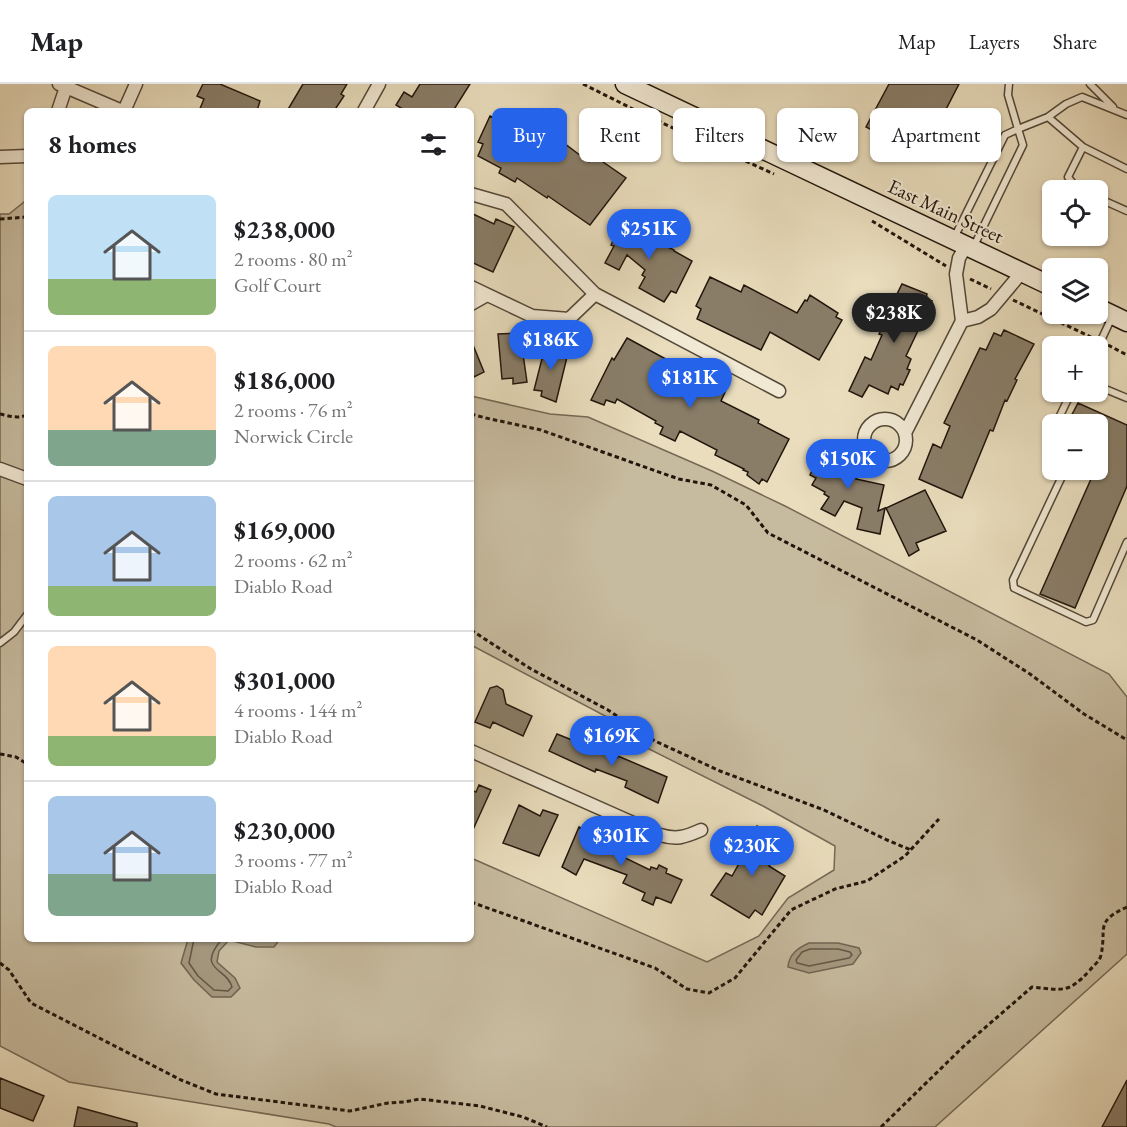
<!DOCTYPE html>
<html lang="en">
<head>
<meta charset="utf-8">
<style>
	:root { --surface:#fff; --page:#f2f2f2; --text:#202124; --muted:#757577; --line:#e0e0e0; --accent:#2563eb }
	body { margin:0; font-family:"EB Garamond",serif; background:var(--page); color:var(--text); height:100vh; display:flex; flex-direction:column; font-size:22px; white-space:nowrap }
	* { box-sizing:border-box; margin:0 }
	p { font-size:20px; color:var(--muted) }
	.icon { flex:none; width:33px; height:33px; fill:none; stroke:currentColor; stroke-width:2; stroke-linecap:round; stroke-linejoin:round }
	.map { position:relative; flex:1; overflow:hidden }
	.sheet { position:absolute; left:24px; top:24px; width:450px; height:834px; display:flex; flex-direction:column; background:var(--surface); border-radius:9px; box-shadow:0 2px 4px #0004 }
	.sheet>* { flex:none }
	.top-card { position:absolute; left:492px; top:24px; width:544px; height:54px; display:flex; gap:12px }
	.controls { position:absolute; left:1042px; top:96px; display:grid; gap:12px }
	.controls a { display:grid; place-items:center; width:66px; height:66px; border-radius:9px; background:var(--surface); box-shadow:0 2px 4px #0004; font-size:30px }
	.price { position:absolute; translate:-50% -51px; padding:0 14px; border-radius:21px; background:var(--accent); color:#fff; font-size:20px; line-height:39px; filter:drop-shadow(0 2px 3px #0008) }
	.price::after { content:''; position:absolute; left:50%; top:36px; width:18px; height:14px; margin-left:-9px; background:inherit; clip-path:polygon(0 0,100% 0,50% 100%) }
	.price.active { background:#222; color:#fff }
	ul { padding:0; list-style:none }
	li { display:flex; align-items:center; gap:18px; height:150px; padding:0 24px }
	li+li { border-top:2px solid var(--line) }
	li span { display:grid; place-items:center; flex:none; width:168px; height:120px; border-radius:9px; color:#555 }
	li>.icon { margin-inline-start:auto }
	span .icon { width:72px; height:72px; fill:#fffc; stroke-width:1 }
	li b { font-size:26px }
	h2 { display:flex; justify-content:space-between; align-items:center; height:72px; padding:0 24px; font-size:26px }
	.chip { padding:0 21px; border-radius:9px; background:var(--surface); box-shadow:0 2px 4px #0004; font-size:21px; line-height:54px }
	.chip.active { background:var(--accent); color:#fff }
	header { display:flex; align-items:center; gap:36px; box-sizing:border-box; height:84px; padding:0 30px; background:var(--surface); border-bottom:2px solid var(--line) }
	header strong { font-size:28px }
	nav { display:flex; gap:33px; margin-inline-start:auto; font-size:21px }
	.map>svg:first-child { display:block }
</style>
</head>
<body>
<header>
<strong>Map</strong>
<nav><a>Map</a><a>Layers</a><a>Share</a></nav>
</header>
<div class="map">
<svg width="1127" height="1043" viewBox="0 0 1127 1043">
	<rect width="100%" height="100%" fill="#e9ddbd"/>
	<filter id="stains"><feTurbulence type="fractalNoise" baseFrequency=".00333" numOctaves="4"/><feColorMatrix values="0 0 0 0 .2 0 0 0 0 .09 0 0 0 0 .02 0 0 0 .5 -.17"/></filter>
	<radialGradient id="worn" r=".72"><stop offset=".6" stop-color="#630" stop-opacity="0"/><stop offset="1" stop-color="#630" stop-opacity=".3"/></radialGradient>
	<path fill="#c7bb9f" stroke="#746855" stroke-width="1.5" d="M24 118 27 119V855H471V774L707 878 759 852 788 814 834 786 835 762 763 722 629 655 626 643 471 561V312L550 330 588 333 712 387 785 422 1109 590 1127 613V870L935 1043H336L329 1040 69 998 0 962V130H9Z"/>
	<path fill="#a59980" stroke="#706451" stroke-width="1.5" d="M188 855H280L274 863H256L229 856 219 867 217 878 235 894 240 904 231 913H212L194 896 181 879Z
		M809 859H838L859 864 861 869 853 880 809 889 788 883C789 870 798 864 809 859Z"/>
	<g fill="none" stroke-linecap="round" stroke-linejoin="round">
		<path stroke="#625746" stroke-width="1.5" d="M194 855 189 879 198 892 214 906 228 907 232 903C227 883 195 887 222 855
			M810 865H838L850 868 852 871 849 874 809 882 797 879 796 876 802 868Z"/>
	</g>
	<path fill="#897d68" stroke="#20150b" stroke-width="1.5" d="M203 0H220L260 17 257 27H199L204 15 197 12Z
		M303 0H347L341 10 344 12 334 27H287Z
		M420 0H470L453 27H406L396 21 404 8 412 13Z
		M889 0H959L922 72 866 43Z
		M490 32 521 49 527 38 539 43V45L565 60 589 78 593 71 626 94 590 141 548 112 547 114 517 94 515 98 499 89 501 84 478 72 483 60 478 58Z
		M471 129 494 140 496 135 514 143 493 188 471 178Z
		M625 131 641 140 639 145 640 146 639 149 674 166V167L692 177 676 209 671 207 664 218 639 204 645 193 642 191 645 186 627 171 619 186 605 179 614 162 611 161Z
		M710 193 741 208 744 201 797 229 805 216 807 217 810 211 838 229 836 233 842 236 819 276 770 248 761 266 697 235 701 225 696 222Z
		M902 200 927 210 926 215 932 217 906 272 911 275 907 285 910 286 903 301 900 300 898 306 891 302 888 310 869 301 862 313 849 307 865 273 871 276 882 251 879 250 884 241 881 237 886 226H889Z
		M1004 246 1034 260 1015 295 1017 296 1007 317 1005 316 993 347 990 346 962 414 919 395 933 360 941 364 950 342 944 339 980 264 986 266 994 249 1001 252Z
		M520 249 527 298 513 300V294L502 295 498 250Z
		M627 254 684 285V284L704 293 726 306 721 317 759 336 758 339 789 355 767 398 762 395 759 400 747 391 748 388 743 386 744 385 715 371 717 366 680 347 675 357 660 350 663 343 655 339 656 337 617 315 615 319 606 316 604 321 591 316 612 274 614 276Z
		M547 255 563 261 560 271 567 273 556 318 541 312 542 307 534 306Z
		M471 256 484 288 474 293 471 284Z
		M1078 319 1127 341V402L1075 524 1040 510 1095 386H1098V380L1102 371 1098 369V340H1067Z
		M826 357 841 364 834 377 859 389 856 395 884 401 878 427 885 424 880 450 857 445 862 424 844 417 835 432 821 425 829 413 824 410 825 408 812 401 816 394 810 391Z
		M925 406 946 447 916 459 919 466 909 472 886 424Z
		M497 602 503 606 506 620 532 632 523 652 493 638 490 644 475 638 490 604Z
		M557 650 617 674 618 672 667 693 658 719 625 703 627 697 596 685 595 688 549 667Z
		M479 701 491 706 471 750V706L476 708Z
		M519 721 540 732 543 726 558 731 539 772 503 759Z
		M757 742 780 756 774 766 778 769 769 782 785 792 762 831 755 826 749 834 711 811 726 789 732 792 746 767 743 766Z
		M579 743 623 765 619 771 650 786 651 783 657 785 659 781 667 785 666 789 682 796 671 819 656 813 653 821 642 816 645 809 623 799 627 791 584 775 576 791 562 783Z
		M0 994 44 1012 33 1037 0 1024Z
		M1127 996V1043H1102Z
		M78 1023 137 1039V1043H74Z"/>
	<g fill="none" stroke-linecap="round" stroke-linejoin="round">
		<g stroke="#524738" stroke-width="9">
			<path id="service" d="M1009 0 1008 11 1018 45 1048 33 1066 20 1082 13 1127 31
				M1090 0 1113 23
				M1048 33 1083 63 1127 85
				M1083 106 1076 103 1068 93 1083 63
				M1098 114 1127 127
				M954 154 1005 51 1018 45 1023 61 974 162
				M1098 263 1112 233
				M1098 302 1127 314
				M1056 340 1067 317 1074 308
				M1065 386 1013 496 1014 504 1086 538 1093 536 1127 458
				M0 559 14 548 27 531"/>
		</g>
		<g stroke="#524738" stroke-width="15">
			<path id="minor" d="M59 0 122 27
				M58 27 66 3
				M124 27 136 0
				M364 27 379 0
				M0 73 27 72
				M471 110 506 120 595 210 779 307
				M966 162 959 174 956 190 962 237 978 233 991 225 1022 188
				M471 203 532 232 569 235 595 210
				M471 220 487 211
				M864 356a21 21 0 1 1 42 0a21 21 0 1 1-42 0Z
				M905 349 962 237
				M0 385 27 395
				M471 667 660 751C677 756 685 753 701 746"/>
		</g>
		<g stroke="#20150b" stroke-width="21">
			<path id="secondary" d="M625 0 1053 203
				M1098 224 1127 238"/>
		</g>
		<path stroke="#20150b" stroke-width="3" stroke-dasharray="4.5 3" stroke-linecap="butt" d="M583 0 647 32 774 90
			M0 135 27 133
			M872 137 946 182
			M970 195 991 205
			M1013 216 1091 253
			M1108 261 1127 271
			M0 330C9 332 18 335 27 331
			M471 330 486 334 541 346 656 387 679 395 711 401 746 421 768 449 977 556 1030 590 1084 630 1127 656
			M471 546 531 585 608 626 655 657 720 687 824 726 887 756 911 766
			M0 670 16 673 27 680
			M471 818 655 884 687 905 709 909 735 894 791 826 835 805 867 797 905 772 939 735
			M0 879 9 886 31 919 181 996 216 1010 350 1027 388 1019 404 1018 420 1015 480 1022 523 1033 547 1043
			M881 1043 965 961 1032 903C1063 906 1068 910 1090 886 1094 881 1100 877 1101 871 1107 844 1094 838 1127 823"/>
		<use href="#service" stroke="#f1e9d4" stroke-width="6"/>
		<use href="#minor" stroke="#f1e9d4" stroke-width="12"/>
		<use href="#secondary" stroke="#f1e9d4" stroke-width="18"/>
	</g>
	<g text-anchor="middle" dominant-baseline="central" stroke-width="4.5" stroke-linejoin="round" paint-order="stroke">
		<g font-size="20" fill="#20150b" stroke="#f1e9d4">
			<text transform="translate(946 127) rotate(25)">East Main Street</text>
		</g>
	</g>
	<rect width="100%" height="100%" filter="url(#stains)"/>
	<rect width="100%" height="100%" fill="url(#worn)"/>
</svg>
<div class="controls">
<a><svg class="icon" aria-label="locate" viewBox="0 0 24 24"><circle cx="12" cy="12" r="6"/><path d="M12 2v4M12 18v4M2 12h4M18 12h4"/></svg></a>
<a><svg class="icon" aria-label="layers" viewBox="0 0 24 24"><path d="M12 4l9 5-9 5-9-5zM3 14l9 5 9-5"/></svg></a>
<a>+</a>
<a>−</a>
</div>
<b class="price" style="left:649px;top:176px">$251K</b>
<b class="price active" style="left:894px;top:260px">$238K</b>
<b class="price" style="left:551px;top:287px">$186K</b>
<b class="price" style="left:690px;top:325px">$181K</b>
<b class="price" style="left:848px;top:406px">$150K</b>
<b class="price" style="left:612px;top:683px">$169K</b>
<b class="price" style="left:621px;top:783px">$301K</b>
<b class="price" style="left:752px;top:793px">$230K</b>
<div class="top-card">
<a class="chip active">Buy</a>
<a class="chip">Rent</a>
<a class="chip">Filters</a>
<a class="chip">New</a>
<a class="chip">Apartment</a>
</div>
<section class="sheet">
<h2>8 homes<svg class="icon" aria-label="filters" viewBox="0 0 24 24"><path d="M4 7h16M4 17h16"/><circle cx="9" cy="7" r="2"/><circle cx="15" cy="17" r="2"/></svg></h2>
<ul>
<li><span style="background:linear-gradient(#bfe0f5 70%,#8fb573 0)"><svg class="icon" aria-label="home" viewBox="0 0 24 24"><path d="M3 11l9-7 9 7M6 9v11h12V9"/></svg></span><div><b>$238,000</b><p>2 rooms · 80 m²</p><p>Golf Court</p></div></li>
<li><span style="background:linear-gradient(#ffd9b3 70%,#7fa58c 0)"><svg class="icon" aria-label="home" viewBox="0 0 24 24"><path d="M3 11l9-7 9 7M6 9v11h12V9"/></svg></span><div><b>$186,000</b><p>2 rooms · 76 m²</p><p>Norwick Circle</p></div></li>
<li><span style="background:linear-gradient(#a9c7e8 75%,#8fb573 0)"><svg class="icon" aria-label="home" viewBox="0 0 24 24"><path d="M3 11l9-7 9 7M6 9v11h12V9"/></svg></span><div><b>$169,000</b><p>2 rooms · 62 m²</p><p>Diablo Road</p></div></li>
<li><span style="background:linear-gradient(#ffd9b3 75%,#8fb573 0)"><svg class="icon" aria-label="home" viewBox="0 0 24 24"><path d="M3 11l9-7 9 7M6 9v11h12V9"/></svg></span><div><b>$301,000</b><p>4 rooms · 144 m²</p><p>Diablo Road</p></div></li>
<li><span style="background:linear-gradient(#a9c7e8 65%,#7fa58c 0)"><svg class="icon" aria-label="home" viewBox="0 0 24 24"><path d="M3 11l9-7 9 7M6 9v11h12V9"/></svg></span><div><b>$230,000</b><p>3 rooms · 77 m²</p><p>Diablo Road</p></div></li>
</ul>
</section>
</div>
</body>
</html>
